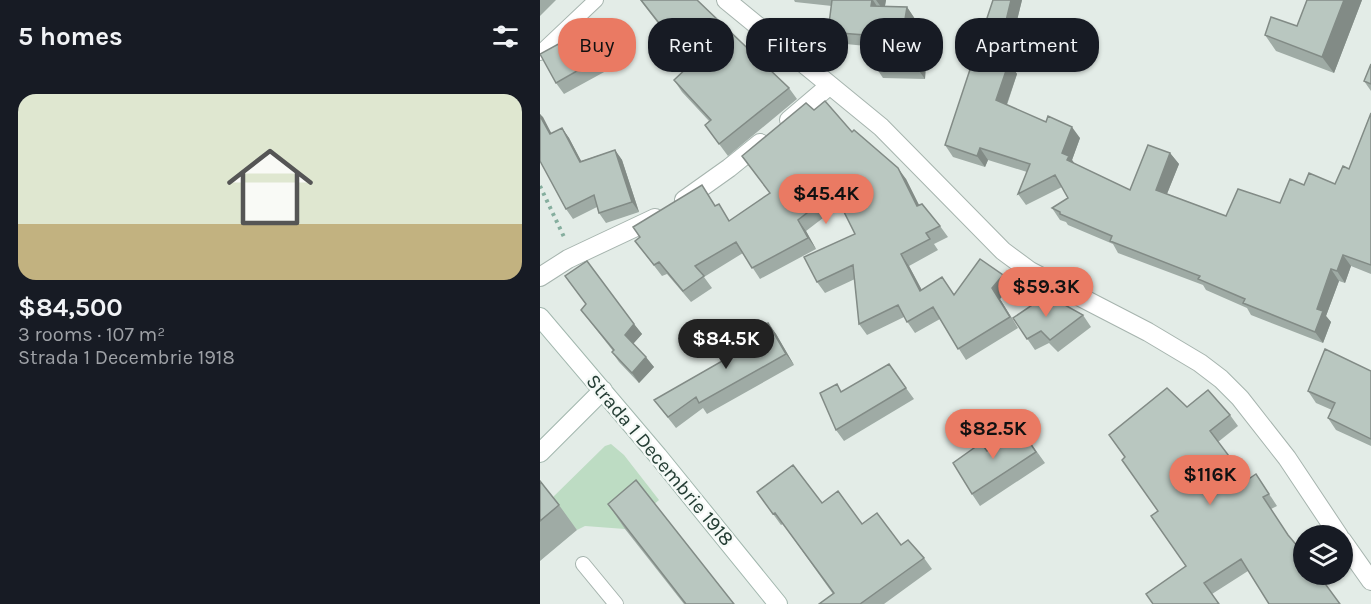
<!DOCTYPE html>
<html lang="en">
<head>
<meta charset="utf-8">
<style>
	:root { --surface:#171b24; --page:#242831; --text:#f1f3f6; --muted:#9ea1a6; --accent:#ea7a63 }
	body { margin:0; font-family:Karla,sans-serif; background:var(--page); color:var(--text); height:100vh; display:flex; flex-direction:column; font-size:22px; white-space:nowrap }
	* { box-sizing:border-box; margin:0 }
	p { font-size:20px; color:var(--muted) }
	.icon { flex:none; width:33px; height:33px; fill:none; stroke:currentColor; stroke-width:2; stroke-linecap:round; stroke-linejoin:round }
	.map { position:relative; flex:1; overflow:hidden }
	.side { display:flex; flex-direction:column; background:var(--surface); width:540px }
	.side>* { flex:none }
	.guide { position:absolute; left:18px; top:18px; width:570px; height:54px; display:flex; gap:12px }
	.fabs { position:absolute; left:753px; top:525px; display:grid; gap:12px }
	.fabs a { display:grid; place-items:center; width:60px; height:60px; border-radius:50%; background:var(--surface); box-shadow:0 2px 4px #0004; font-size:30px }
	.price { position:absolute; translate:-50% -51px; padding:0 14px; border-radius:21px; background:var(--accent); color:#111; font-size:20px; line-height:39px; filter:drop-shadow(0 2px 3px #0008) }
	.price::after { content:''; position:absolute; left:50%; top:36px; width:18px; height:14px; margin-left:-9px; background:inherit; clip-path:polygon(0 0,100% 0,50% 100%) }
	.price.selected { background:#222; color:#fff }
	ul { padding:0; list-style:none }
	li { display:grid; align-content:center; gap:12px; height:318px; padding:0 18px }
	li span { display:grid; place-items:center; height:186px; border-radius:18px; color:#555 }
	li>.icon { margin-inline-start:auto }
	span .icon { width:108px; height:108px; fill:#fffc; stroke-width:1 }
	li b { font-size:26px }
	h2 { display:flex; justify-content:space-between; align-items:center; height:72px; padding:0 18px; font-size:26px }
	.chip { padding:0 21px; border-radius:24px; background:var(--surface); box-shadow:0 2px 4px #0004; font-size:21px; line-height:54px }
	.chip.selected { background:var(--accent); color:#111 }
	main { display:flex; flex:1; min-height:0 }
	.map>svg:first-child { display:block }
</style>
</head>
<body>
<main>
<section class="side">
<h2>5 homes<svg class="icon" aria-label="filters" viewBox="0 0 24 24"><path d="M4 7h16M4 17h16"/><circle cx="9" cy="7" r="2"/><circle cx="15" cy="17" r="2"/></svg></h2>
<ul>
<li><span style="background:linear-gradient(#dfe7d0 70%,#c2b280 0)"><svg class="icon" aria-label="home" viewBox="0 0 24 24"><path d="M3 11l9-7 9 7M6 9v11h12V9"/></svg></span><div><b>$84,500</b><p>3 rooms · 107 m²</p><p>Strada 1 Decembrie 1918</p></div></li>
</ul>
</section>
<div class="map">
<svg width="831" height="604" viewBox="0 0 831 604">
	<rect width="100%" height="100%" fill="#e3ece7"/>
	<path fill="#bddcc3" d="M71 444 84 455 119 500 85 529 45 526 37 530 11 499 65 446Z"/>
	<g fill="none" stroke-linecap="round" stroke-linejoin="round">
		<g stroke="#a6b4ae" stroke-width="16">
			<path id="lane" d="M0 53 56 0
				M43 564 76 604"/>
		</g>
		<g stroke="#a6b4ae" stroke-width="20">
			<path id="street" d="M186 0 341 127 463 251 490 271 608 332 660 363 681 379 700 398 747 458 799 536
				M249 120 289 86
				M144 200 189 168 220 143
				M0 277 28 259 115 218
				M802 540 831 581"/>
		</g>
		<g stroke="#a2b7ae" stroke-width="20">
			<path id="secondary" d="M0 317 118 456 238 604
				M0 453 63 390"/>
		</g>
		<path stroke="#85ae9e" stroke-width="4" stroke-dasharray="3 4.5" stroke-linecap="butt" d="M0 186 24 237"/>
		<use href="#lane" stroke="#fff" stroke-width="14"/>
		<use href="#street" stroke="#fff" stroke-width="18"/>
		<use href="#secondary" stroke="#fff" stroke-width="18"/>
	</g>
	<path fill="#9faba5" d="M0 0H16L0 16Z
		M100 0H157L249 88 257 99 188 156 165 125 169 121 142 92 134 80 150 65Z
		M254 0H346L345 6 367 7 375 19 373 32 379 33 387 45 385 79 343 78 335 66 336 47 296 43 288 32 292 6 255 2Z
		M453 0H482L467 61 469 62 477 74 467 105 540 138 532 160 535 164 590 190 630 153 639 164 627 194 686 216 740 203 764 185 795 184 809 169 831 113V274L811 266 805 283 799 281 786 316 791 322 783 343 711 315 707 308 666 290 663 285 578 253 573 244 528 225 526 222 520 220 512 208 528 198 522 187 486 205 478 194 487 172 448 160 445 167 413 157 405 145Z
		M767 0H822L794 73 736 51 725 35 757 26Z
		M45 35 53 47 66 71 24 94 16 83 39 38Z
		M831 64V91L824 81Z
		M274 110 312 132 366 179 379 205 400 226 408 237 394 244 398 250 369 266 382 290 414 294 471 286 460 299 478 328 426 360 400 319 375 333 364 317 327 335 319 324 315 279 285 293 277 282 315 234 300 205 266 231 276 249 220 279 203 253 164 277 172 288 151 302 127 274 122 276 95 241 176 206 190 221 230 193 202 156Z
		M0 114 11 134 22 128 29 138 41 161 75 150 82 160 99 212 66 223 59 213 57 207 33 219 26 209 0 161Z
		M25 276 94 324 102 334 93 344 114 367 99 383 79 362 72 352 73 351 41 310 46 304Z
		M543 315 551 327 518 352 509 343 495 350 473 318Z
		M228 323 236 334 254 365 167 414 163 408 136 428 114 400 191 356Z
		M831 371V446L796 430 788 418 792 410 776 403 768 391Z
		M297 384 301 391 366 388 374 399 304 441 296 430Z
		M647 407 690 415 698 426 678 442 707 480 716 474 737 506 731 509 764 574H780L787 584 786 585 708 571 672 594 646 566 618 511Z
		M480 428 505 463 440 506 432 494 447 451Z
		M0 481 19 505 37 530 0 561Z
		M217 492 282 503 384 558 392 569 344 604H279L293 594 243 524 241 525Z
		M68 504 194 604H144L85 529Z"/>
	<path fill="#828b86" d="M332 0H333L340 11 331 6Z
		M336 0H346L344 11Z
		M471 0H482L465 69 457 58Z
		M804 0H822L794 73 782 57Z
		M367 7 375 19 371 43 363 31Z
		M379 33 387 45 385 79 377 68Z
		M45 35 53 47 66 71 58 59Z
		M469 62 477 74 464 112 456 100Z
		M0 114 3 117 17 144 10 134 0 116Z
		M532 127 540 138 532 160 537 167 535 172 522 153Z
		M22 128 29 138 47 172 40 162Z
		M440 148 448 160 445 167 437 156Z
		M75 150 82 160 99 212 92 202Z
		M630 153 639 164 624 201 616 190Z
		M358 168 366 179 385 217 377 206Z
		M258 220 266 231 276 249 268 238Z
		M361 254 369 266 388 302 380 291Z
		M803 255 811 266 805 283 797 271Z
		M791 269 799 281 786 316 791 322 783 343 775 332 777 309Z
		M463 275 471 286 460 299 478 328 452 288Z
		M228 323 236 334 254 365 246 354Z
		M94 324 102 334 92 345 85 335Z
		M106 357 114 367 99 383 92 373Z"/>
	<path fill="#b9c7c0" stroke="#828b86" stroke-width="1.5" d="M101 0H157L249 88 179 144 165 125 171 120 134 80 151 64Z
		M292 0H332L331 6 367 7 363 31 379 33 377 68 335 66 337 36 288 32Z
		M453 0H471L457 58 469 62 456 100 506 122 508 116 532 127 522 153 529 156 527 160 590 190 608 145 630 153 616 190 686 216 698 189 740 203 750 179 764 185 769 173 795 184 803 166 809 169 831 113V265L803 255 797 271 791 269 777 309 783 311 775 332 703 303 705 299 658 279 660 276 570 241 572 236 520 214V212L512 208 528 198 515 175 478 194 490 164 440 148 437 156 405 145Z
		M767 0H804L782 57 725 35 731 17 757 26Z
		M35 35 39 38 45 35 58 59 16 83 0 54Z
		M831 64V84L824 81Z
		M285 101 312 132 314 130 358 168 377 206 382 204 400 226 386 233 390 239 361 254 380 291 402 277 414 295 440 259 463 275 452 288 470 317 418 349 393 307 367 322 358 305 319 324 313 265 277 282 264 257 315 234 294 192 258 220 268 238 212 268 196 242 155 266 164 276 143 291 119 262 114 265 95 241 100 237 93 227 162 185 175 206 179 204 189 221 230 193 202 156 266 103 274 110Z
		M0 116 10 134 22 128 40 162 75 150 92 202 59 213 54 195 26 209 0 161Z
		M47 261 94 324 85 335 106 357 92 373 72 352 74 350 41 310 46 304 25 276Z
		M507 295 543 315 510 340 501 331 487 339 473 318Z
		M228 323 246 354 159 403 156 397 128 417 114 400 191 356 186 348Z
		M785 349 831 371V439L788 418 795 403 768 391Z
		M349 364 366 388 296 430 280 393 297 384 301 392Z
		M627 388 647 407 668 390 690 415 670 431 707 480 716 474 729 494 723 497 748 535 764 554V574H778L800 604H729L701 559 664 583 679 604H613L606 594 646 566 611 516 618 511 582 460 585 457 569 435Z
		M480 428 496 452 432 494 413 463 441 443 447 451Z
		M253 465 282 503 298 491 322 524 337 513 361 545 368 540 384 558 320 604H279L294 593 235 513 233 514 217 492Z
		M96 480 194 604H146L68 504Z
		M0 481 19 505 0 521Z"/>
	<g text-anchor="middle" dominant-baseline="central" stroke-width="4.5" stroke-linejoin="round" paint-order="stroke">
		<g font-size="20" fill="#243d34" stroke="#f4f9f6">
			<text transform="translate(120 460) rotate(50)">Strada 1 Decembrie 1918</text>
		</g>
	</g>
</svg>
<div class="fabs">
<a><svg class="icon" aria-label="layers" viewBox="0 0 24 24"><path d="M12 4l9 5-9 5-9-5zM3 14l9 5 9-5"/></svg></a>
</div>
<b class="price" style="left:286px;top:225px">$45.4K</b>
<b class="price" style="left:506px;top:318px">$59.3K</b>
<b class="price selected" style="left:186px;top:370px">$84.5K</b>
<b class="price" style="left:453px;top:460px">$82.5K</b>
<b class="price" style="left:670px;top:506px">$116K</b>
<div class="guide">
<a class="chip selected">Buy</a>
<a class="chip">Rent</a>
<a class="chip">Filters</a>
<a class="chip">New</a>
<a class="chip">Apartment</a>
</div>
</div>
</main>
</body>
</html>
